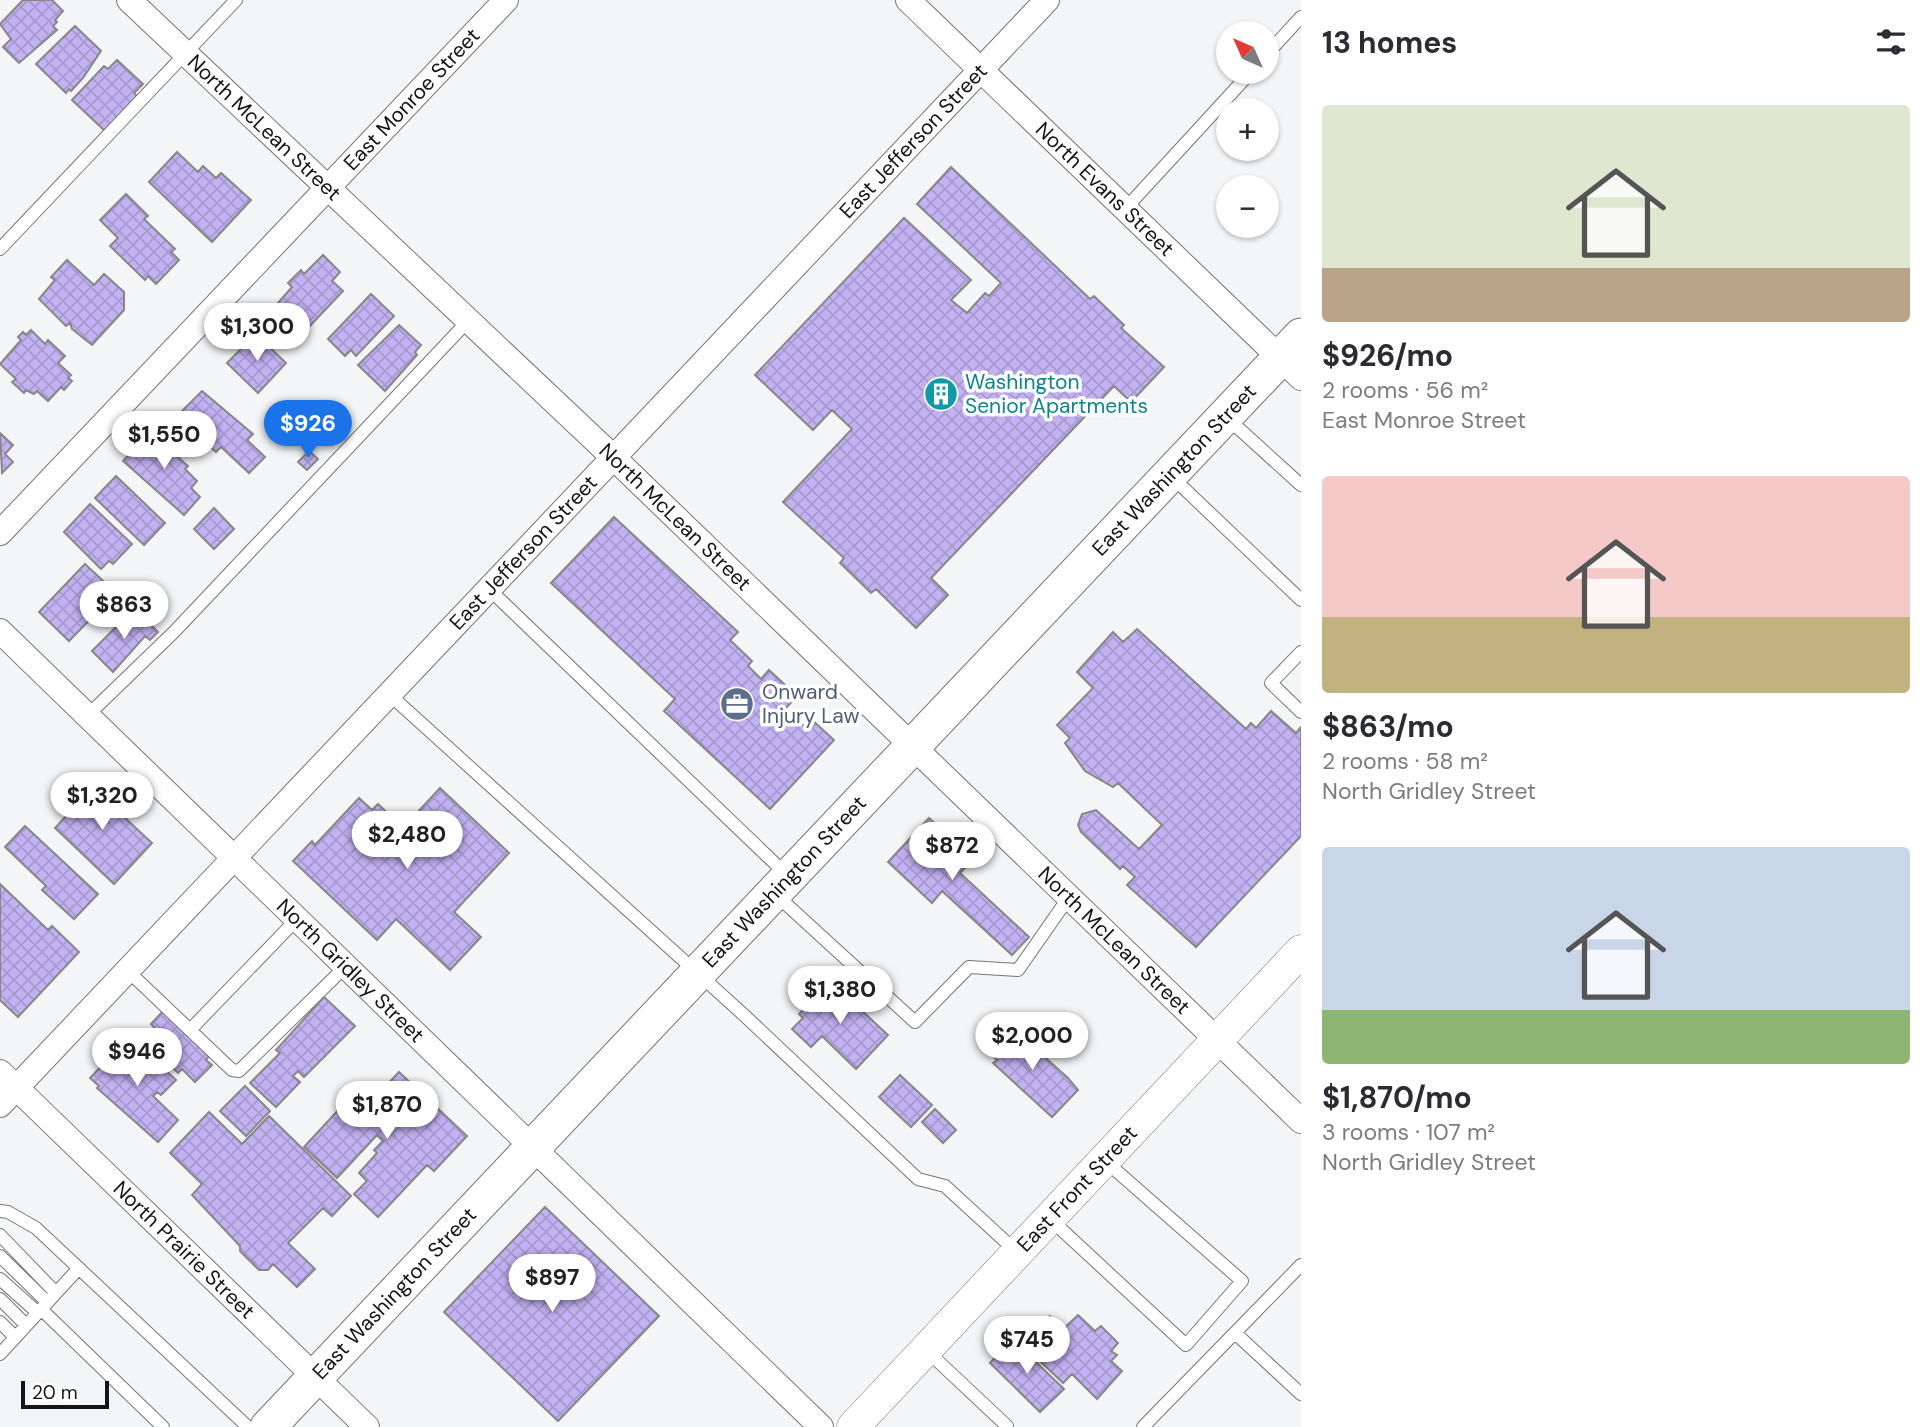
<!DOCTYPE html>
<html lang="en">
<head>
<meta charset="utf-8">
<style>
	:root { --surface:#fff; --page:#f7f7f7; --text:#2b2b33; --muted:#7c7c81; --accent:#1a73e8 }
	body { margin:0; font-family:"DM Sans",sans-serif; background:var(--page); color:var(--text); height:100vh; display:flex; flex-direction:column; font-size:26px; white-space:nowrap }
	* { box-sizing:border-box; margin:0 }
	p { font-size:23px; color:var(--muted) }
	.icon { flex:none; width:38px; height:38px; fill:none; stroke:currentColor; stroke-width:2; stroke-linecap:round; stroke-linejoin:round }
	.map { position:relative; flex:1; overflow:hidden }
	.sheet { display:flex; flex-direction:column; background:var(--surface); width:630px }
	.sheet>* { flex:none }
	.needle { width:46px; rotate:315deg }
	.tools { position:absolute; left:1216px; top:21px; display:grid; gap:14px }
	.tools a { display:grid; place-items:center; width:63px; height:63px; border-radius:50%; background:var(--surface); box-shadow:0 2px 5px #0004; font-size:35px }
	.scale { position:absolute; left:21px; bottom:18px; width:88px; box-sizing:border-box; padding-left:7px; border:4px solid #141516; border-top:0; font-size:19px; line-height:24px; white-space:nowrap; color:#141516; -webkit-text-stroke:5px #fff; paint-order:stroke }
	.price { position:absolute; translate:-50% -60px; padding:0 16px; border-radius:24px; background:#fff; color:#222; font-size:23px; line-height:46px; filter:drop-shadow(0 2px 4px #0008) }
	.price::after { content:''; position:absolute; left:50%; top:42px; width:21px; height:16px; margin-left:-10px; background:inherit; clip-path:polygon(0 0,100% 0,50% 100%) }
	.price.current { background:var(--accent); color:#fff }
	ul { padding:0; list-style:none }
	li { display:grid; align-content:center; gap:14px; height:371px; padding:0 21px }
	li span { display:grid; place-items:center; height:217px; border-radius:7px; color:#555 }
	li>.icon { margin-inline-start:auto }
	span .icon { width:126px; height:126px; fill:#fffc; stroke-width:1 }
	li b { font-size:30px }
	h2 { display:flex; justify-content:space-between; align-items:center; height:84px; padding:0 21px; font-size:30px }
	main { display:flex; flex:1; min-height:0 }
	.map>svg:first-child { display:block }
</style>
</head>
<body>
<main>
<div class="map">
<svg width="1301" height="1427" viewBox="0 0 1301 1427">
	<defs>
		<pattern id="building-cross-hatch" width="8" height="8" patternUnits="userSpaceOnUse" patternTransform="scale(1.75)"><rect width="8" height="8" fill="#c3b2f2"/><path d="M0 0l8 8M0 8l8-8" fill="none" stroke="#a798cf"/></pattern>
	</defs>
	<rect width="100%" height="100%" fill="#f3f5f7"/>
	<path fill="url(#building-cross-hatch)" stroke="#878789" stroke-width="2" d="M23 0H52L63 11 55 20 57 22 53 26 57 30 19 63 3 47 11 39 0 24Z
		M75 26 101 51 83 78 71 91 69 89 66 93 36 64Z
		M117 60 143 84 134 93 138 97 105 131 72 100 104 66 108 69Z
		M177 152 198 172 203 166 216 178 221 173 251 200 212 242 149 182Z
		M951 167 1090 299 1094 296 1124 325 1121 328 1164 367 1131 402 1114 386 931 578 948 595 916 628 876 589 871 593 840 563 844 558 783 502 852 429 832 410 813 430 755 375 904 218 971 280 951 300 967 313 985 293 989 296 1001 283 917 204Z
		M126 194 148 216 144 219 175 249 171 252 179 260 156 284 148 276 145 280 110 246 118 238 100 220Z
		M323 255 340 272 332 281 343 291 306 330 278 303 292 287 288 283 301 270 304 274Z
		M67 260 94 285 104 274 124 292V310L92 345 72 329 70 323 66 326 39 299 55 280 51 277Z
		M371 294 394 316 356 356 351 350 345 356 328 339Z
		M399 325 421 345 415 352 417 355 385 391 358 365Z
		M31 330 45 344 48 340 65 356 58 363 71 375 68 378 72 381 64 390 61 387 48 401 37 391 34 394 26 390 24 393 12 382 16 379 0 364 21 340 18 337 23 332 26 335Z
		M256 334 286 363 258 393 227 363Z
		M202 391 253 434 247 440 265 457 249 473 221 447 216 452 204 441 201 444 184 428 189 422 180 413Z
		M153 429 174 448 171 451 188 466 185 469 197 481 191 488 200 497 184 515 123 461Z
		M0 433 13 445 5 454 13 462 2 473Z
		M309 451 318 459 307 470 298 462Z
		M116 476 165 523 144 545 95 498Z
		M90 504 132 544 113 564 109 561 101 569 64 532Z
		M214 508 234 529 214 549 194 529Z
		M614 517 738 632 730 640 752 661 748 666 761 679 769 670 797 696 785 709 805 727 812 720 834 740 770 809 664 711 675 699 551 583Z
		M85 564 116 593 69 641 39 612Z
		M137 611 158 632 150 640 145 636 113 672 92 651 123 620 125 622Z
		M1137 629 1246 729 1251 723 1256 728 1271 711 1296 733 1301 727V836L1196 947 1127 885 1135 877 1123 866 1120 869 1081 832 1078 825 1082 814 1096 810 1139 849 1162 825 1118 783 1113 787 1085 771 1065 743 1070 738 1057 725 1093 688 1077 672 1113 632 1123 642Z
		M88 776 112 798 108 802 152 843 114 884 55 828 80 801 72 794Z
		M440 788 509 853 454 912 481 937 450 970 396 919 377 940 293 861 312 841 315 845 359 798 372 810 378 804 403 828Z
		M929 818 973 859 960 873 1029 937 1012 955 942 891 932 903 888 862Z
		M25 826 98 894 74 919 42 890 46 886 5 847Z
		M0 884 48 930 52 926 79 952 18 1017 0 1000Z
		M830 981 888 1035 856 1069 822 1036 811 1047 792 1029 803 1018 799 1014Z
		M324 997 355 1026 304 1077 298 1071 293 1076 300 1082 276 1107 250 1083 280 1053 276 1050Z
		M164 1010 209 1056 206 1060 212 1065 195 1082 182 1069 178 1073 162 1057 165 1054 162 1051 160 1054 153 1048 155 1045 151 1041 159 1033 151 1024Z
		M1010 1026 1068 1078 1078 1090 1052 1117 993 1063 997 1060 987 1050Z
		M129 1037 176 1080 161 1095 157 1092 153 1096 178 1120 158 1142 97 1088 99 1086 90 1078Z
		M399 1072 467 1136 434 1171 427 1165 378 1217 354 1194 367 1181 359 1173 377 1153 374 1150 383 1141 377 1135 337 1178 304 1147 355 1092 368 1105Z
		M900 1075 932 1105 911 1127 879 1097Z
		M245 1086 270 1111 246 1136 220 1111Z
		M935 1109 956 1130 943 1143 922 1122Z
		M209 1112 242 1144 269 1116 351 1196 332 1216 323 1208 288 1243 315 1269 297 1287 273 1264 268 1270H259L240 1251V1246L192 1195 202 1184 170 1153Z
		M545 1207 659 1316 558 1421 444 1312Z
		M1078 1315 1095 1331 1101 1326 1118 1343 1111 1351 1117 1355 1111 1361 1122 1371 1097 1399 1072 1374 1063 1383 1016 1338 1050 1316 1063 1329Z
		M1012 1339 1064 1389 1040 1412 990 1363Z"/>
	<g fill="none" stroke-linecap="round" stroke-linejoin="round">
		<g stroke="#747577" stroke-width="14">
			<path id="service" d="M1267 54 1301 17
				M1126 208 1251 72
				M0 249 236 0
				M1226 417 1301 485
				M1172 477 1301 600
				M490 590 787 875
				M1301 652 1271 683 1301 712
				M390 695 745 1016 918 1179 945 1186 1017 1252
				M87 716 174 632 468 321
				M774 893 915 1022 969 967 1018 970 1069 897
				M128 971 232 1070 239 1071 345 967
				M190 1030 296 920
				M0 1211 8 1212 36 1228 248 1427
				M1049 1218 1186 1345 1242 1281 1104 1160
				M0 1235 56 1293
				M0 1256 47 1302
				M0 1279 37 1312
				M0 1299 26 1325
				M41 1309 163 1427
				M0 1322 15 1337
				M1235 1333 1301 1394
				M926 1350 1007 1426
				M0 1354 79 1268
				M1143 1427 1301 1265"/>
		</g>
		<g stroke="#747577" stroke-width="26">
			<g id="minor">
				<path id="s1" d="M129 0 614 458 1301 1121"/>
				<path id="s2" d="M908 0 1301 378"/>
				<path id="s3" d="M0 533 506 0"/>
				<path id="s4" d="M0 631 821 1427"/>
				<path id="s5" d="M0 1072 367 1427"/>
				<path id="s6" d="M0 1105 1047 0"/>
			</g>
		</g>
		<g stroke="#747577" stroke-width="33">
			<g id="tertiary">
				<path id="s7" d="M853 1427 1301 951"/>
			</g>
		</g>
		<g stroke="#747577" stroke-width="37">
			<g id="secondary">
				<path id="s8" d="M268 1427 1301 336"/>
			</g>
		</g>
		<use href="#service" stroke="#fff" stroke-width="12"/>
		<use href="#minor" stroke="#fff" stroke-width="24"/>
		<use href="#tertiary" stroke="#fff" stroke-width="32"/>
		<use href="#secondary" stroke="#fff" stroke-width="35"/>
	</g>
	<defs>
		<g id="building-disc" transform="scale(1.75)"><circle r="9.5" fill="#0f9aa8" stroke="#fff"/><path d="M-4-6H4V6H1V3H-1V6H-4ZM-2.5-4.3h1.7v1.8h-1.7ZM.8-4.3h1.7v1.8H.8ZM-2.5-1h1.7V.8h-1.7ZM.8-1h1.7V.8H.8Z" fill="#fff"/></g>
		<g id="office-disc" transform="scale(1.75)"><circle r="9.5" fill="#5c6f8a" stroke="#fff"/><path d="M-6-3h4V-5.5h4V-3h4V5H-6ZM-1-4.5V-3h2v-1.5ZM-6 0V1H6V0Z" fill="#fff"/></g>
	</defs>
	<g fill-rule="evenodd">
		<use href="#building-disc" x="941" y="394"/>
		<use href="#office-disc" x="737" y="704"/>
	</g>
	<g text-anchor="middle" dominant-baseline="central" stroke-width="7" stroke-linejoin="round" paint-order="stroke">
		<g font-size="21" fill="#141516" stroke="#fff">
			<text stroke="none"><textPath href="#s3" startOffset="598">East Monroe Street</textPath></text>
			<text stroke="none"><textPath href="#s1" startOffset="186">North McLean Street</textPath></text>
			<text stroke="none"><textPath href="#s6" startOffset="1328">East Jefferson Street</textPath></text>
			<text stroke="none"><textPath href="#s2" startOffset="273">North Evans Street</textPath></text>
			<text stroke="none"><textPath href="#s8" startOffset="1318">East Washington Street</textPath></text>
			<text stroke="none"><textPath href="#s1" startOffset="752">North McLean Street</textPath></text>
			<text stroke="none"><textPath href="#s6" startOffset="761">East Jefferson Street</textPath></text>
			<text stroke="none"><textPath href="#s8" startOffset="751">East Washington Street</textPath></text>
			<text stroke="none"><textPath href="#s1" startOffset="1362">North McLean Street</textPath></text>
			<text stroke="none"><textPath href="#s4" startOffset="488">North Gridley Street</textPath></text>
			<text stroke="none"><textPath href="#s7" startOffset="327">East Front Street</textPath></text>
			<text stroke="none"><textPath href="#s5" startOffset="256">North Prairie Street</textPath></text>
			<text stroke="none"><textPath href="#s8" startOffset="184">East Washington Street</textPath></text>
		</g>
		<g font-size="21" fill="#0d838f" stroke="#fff" text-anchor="start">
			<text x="965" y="382">Washington<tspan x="965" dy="24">Senior Apartments</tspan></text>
		</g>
		<g font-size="21" fill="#4e5e75" stroke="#fff" text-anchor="start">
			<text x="762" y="692">Onward<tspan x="762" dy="24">Injury Law</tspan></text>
		</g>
	</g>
</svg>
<div class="tools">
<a><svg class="needle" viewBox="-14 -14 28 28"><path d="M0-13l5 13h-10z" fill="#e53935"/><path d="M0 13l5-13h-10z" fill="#7c7c81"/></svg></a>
<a>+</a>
<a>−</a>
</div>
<div class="scale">20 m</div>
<b class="price" style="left:257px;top:363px">$1,300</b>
<b class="price current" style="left:308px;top:460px">$926</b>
<b class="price" style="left:164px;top:471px">$1,550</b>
<b class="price" style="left:124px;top:641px">$863</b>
<b class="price" style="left:102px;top:832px">$1,320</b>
<b class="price" style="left:407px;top:871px">$2,480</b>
<b class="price" style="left:952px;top:882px">$872</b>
<b class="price" style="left:840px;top:1026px">$1,380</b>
<b class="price" style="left:1032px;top:1072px">$2,000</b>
<b class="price" style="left:137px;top:1088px">$946</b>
<b class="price" style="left:387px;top:1141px">$1,870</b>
<b class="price" style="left:552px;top:1314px">$897</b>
<b class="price" style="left:1027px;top:1376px">$745</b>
</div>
<section class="sheet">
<h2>13 homes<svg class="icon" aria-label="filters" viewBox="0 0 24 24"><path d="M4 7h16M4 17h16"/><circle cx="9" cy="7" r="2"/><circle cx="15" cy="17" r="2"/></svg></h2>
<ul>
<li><span style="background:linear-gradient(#dfe7d0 75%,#b9a48a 0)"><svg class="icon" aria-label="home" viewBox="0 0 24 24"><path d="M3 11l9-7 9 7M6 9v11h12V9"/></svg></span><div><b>$926/mo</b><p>2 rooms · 56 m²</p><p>East Monroe Street</p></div></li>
<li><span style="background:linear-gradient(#f6c9c9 65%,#c2b280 0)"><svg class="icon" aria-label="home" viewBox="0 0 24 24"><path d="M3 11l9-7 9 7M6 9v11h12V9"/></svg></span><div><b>$863/mo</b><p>2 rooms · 58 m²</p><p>North Gridley Street</p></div></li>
<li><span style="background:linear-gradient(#c9d6e8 75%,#8fb573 0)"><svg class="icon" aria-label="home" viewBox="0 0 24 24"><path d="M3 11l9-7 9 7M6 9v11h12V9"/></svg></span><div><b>$1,870/mo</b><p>3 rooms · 107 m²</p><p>North Gridley Street</p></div></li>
</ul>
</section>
</main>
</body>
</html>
